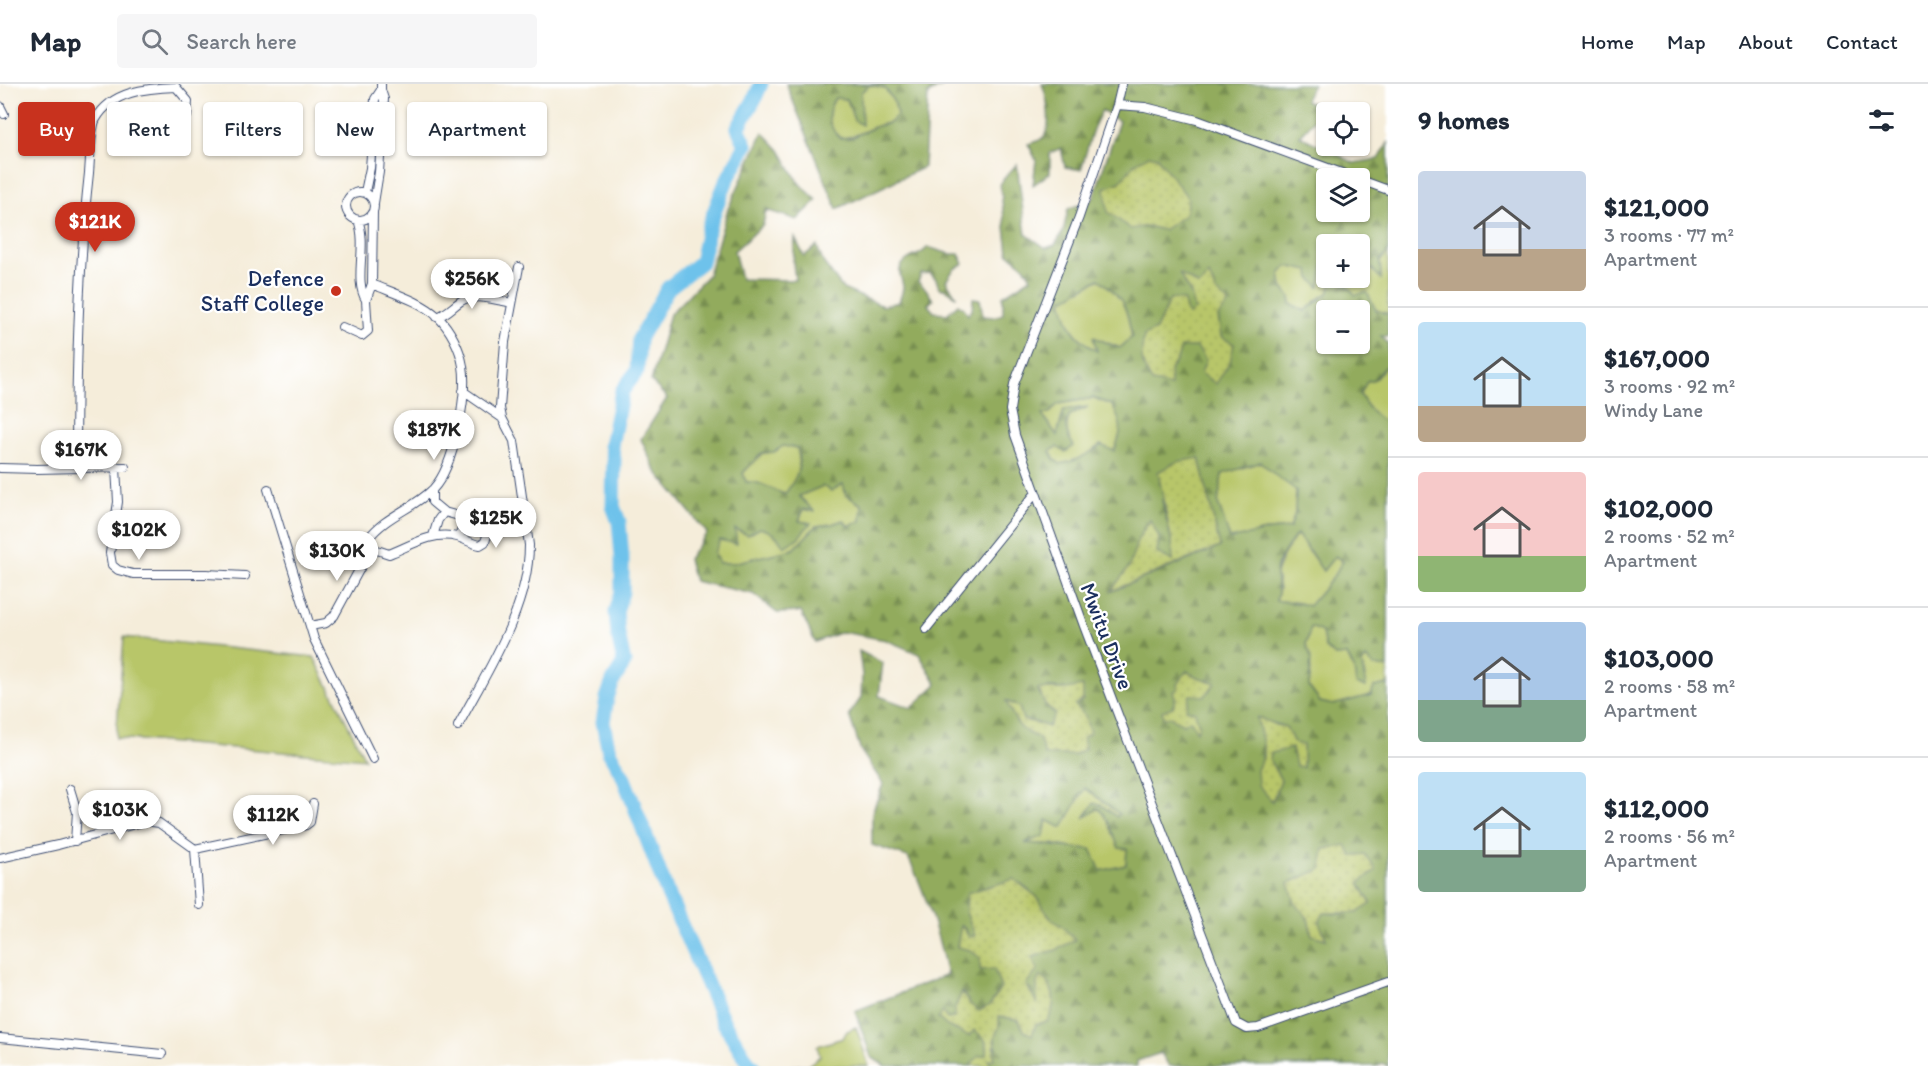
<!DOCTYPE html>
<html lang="en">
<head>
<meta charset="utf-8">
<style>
	:root { --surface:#fff; --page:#f6f6f7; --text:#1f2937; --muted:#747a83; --line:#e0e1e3; --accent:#c8321e }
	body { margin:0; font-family:Itim,sans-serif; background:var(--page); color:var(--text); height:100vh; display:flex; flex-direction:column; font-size:22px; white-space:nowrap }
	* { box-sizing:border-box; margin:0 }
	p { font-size:20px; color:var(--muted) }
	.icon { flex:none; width:33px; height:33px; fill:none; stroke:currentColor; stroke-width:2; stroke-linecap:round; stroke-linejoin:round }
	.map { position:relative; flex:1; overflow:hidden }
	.side { display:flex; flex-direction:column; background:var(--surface); width:540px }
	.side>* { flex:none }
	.guide { position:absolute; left:18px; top:18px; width:570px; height:54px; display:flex; gap:12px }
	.tools { position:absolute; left:1316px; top:18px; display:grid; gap:12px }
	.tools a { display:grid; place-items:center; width:54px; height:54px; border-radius:6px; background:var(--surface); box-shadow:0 2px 4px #0004; font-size:30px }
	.price { position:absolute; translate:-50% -51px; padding:0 14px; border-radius:21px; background:#fff; color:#222; font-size:20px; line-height:39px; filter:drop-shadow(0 2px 3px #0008) }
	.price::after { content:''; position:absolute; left:50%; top:36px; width:18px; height:14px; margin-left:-9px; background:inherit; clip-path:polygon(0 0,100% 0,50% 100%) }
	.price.on { background:var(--accent); color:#fff }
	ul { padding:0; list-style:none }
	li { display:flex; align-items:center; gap:18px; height:150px; padding:0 30px }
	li+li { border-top:2px solid var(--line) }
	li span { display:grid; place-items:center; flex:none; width:168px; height:120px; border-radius:6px; color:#555 }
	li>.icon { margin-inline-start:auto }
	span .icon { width:72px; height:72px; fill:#fffc; stroke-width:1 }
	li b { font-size:26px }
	h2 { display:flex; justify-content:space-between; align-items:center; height:72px; padding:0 30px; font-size:26px }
	.chip { padding:0 21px; border-radius:6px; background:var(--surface); box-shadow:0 2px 4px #0004; font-size:21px; line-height:54px }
	.chip.on { background:var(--accent); color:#fff }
	header { display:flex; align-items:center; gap:36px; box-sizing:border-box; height:84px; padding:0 30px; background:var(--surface); border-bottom:2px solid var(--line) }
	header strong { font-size:28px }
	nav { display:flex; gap:33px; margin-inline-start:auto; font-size:21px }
	.search { width:420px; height:54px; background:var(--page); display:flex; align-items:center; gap:15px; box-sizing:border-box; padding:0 21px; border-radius:6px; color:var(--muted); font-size:22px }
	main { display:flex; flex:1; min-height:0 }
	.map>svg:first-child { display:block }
</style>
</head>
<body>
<header>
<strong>Map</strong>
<div class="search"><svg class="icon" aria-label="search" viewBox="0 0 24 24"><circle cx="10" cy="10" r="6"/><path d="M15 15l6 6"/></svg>Search here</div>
<nav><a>Home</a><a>Map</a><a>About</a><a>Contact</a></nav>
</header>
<main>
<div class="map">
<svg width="1388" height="982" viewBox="0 0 1388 982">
	<defs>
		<pattern id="forest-firs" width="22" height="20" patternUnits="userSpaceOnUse" patternTransform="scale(1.5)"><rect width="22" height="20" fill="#92ab5d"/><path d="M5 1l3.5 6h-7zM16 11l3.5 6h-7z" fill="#768c50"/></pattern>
		<pattern id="garden-dots" width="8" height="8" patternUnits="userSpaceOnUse" patternTransform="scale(1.5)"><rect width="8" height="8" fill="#b8c669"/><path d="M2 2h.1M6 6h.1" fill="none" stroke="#9eaa5d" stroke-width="1.8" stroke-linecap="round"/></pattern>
	</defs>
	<rect width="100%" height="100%" fill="#fff"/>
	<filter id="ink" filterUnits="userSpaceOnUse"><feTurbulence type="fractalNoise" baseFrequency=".0167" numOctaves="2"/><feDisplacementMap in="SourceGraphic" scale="12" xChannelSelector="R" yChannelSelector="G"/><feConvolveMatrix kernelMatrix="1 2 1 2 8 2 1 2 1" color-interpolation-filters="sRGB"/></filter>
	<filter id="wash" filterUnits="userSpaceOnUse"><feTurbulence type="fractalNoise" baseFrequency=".008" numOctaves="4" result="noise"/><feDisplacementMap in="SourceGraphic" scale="24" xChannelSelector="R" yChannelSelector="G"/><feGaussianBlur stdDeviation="1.35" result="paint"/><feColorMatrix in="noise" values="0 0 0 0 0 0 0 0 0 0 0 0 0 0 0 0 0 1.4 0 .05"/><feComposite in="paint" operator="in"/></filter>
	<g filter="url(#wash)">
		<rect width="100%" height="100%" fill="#f5edda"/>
		<path fill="#b8c669" stroke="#6a7a64" stroke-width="1.5" d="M870 1 885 4 895 20 897 31C889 41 888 38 877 42 862 47 857 53 840 54 827 40 825 31 835 14L847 15 854 36 861 8Z
			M1388 168V230L1376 226 1367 209 1356 212 1346 201 1352 194H1359V186L1362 182 1372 185 1381 194 1380 177Z
			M1326 181V194H1334L1329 208 1317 216 1305 227 1291 220 1290 213 1282 203 1280 190 1287 182 1310 187 1319 203 1322 186Z
			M1100 195C1125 216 1126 221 1132 253L1120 264 1094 253 1098 268C1074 252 1069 244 1061 216Z
			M1385 283 1388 285V338C1375 335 1367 322 1360 311L1367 297 1375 295Z
			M1094 314 1112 321C1124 342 1123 345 1114 368L1100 361C1089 370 1075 378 1060 380L1054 375 1050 367 1057 363 1073 362C1067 350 1064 343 1070 331L1085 324 1064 326 1057 351 1041 331 1051 328 1057 320Z
			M783 362 797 363C803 384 797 393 785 410 769 406 763 397 746 398L743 389 763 369 774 368Z
			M1261 378 1275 391 1296 406 1295 429 1290 444 1270 446 1230 456 1218 419 1222 390Z
			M843 399 846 411 862 421 861 437 847 442 843 436 832 440 816 442 794 465 733 479H719L714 469 720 455 734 445 748 451 760 444 769 446 781 456 810 439 799 437 803 425 812 427 799 412 823 402Z
			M1297 450 1323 487 1335 472 1343 477 1331 496 1309 522 1295 518 1276 517 1279 505 1276 489 1284 470Z
			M1311 542 1322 548 1325 563 1335 572 1347 571 1354 585 1365 593 1362 580 1366 574 1374 582 1388 584V600L1375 603 1371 611 1333 621 1320 618 1309 603 1311 586 1306 560Z
			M124 553 314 573 365 675 116 654Z
			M1085 704 1120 730 1117 733 1101 721 1085 732 1099 724 1108 737 1119 764 1127 765 1126 781 1100 787 1091 765H1076L1053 760H1023L1047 735 1062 744Z
			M856 943 869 982H791L808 981 820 972 817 962 843 954 847 947Z"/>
		<path fill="url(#forest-firs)" stroke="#566d5e" stroke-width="1.5" fill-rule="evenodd" d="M786 0H947L928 10 924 83 837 125ZM870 1 885 4 895 20 897 31 890 39 877 42 853 53 840 54C827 40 825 30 835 14L847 15 854 36 862 41 861 8Z
			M1042 0H1313L1305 16 1334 28H1326V32H1318L1300 52 1354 79 1379 75 1388 59V168L1380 177 1381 195 1372 185 1362 182 1359 186V160H1326C1326 176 1322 188 1320 203L1311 195 1310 187 1287 182 1280 190 1282 203 1290 213 1291 220 1305 227 1329 208 1334 194H1352L1347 201 1355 211 1367 208 1376 226 1388 230V253L1381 252 1388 259V285L1385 283 1375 295 1367 297 1360 311C1367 322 1375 335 1388 338V584L1374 582 1366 574 1362 580 1366 603 1356 600 1354 585 1347 571 1335 572 1325 563 1322 548 1311 543 1306 560 1311 574 1309 603 1320 618 1333 621 1371 611 1374 603 1388 600V982L1382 979 1377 982H1225L1224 980 1223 982H1169L1161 969 1137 977V982H990L989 976 996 964 995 952 999 943 998 932 1019 936 1024 947 1037 920 1026 900 1032 873 1056 866 1063 843 1050 834 1037 813 1014 795 967 809 966 828 976 852 969 853 962 842 957 862 970 866 994 884 1001 904 990 921 979 928 970 920 962 908 955 924 954 934 939 935 969 951 974 946C984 953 989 958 987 971L971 980V982H885L871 973 855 927 947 891C938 849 927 812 908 773L872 761V729L883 700 861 667 849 631 861 614 862 591 859 567 883 579 879 612 911 624 937 600 919 570 886 556 842 548 815 558 801 528 777 529 753 510 694 497 688 475 707 449 655 386 641 355 667 314 651 297 670 230 708 191 728 125 763 48 780 66 799 99 817 116 797 136 766 126 763 141 734 167 741 195 795 196 793 178 795 154 804 172 817 162 823 178 843 205 883 222 899 218C900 214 903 208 903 203 902 192 894 186 907 176 915 170 919 173 928 163L950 170H959L964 180 954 185 946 197 957 213 947 206 939 204 936 195 930 189 921 190 918 198 926 205 933 216 928 221 934 228 947 230 958 220 964 224 968 231 972 226 973 214 980 215 983 232 994 233 1003 230V212L1031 194 1024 182 1008 169 1000 99 1017 80 1026 150 1046 164 1055 161 1063 148 1068 125 1093 115 1119 37 1102 26 1093 45 1081 86 1065 83 1061 64 1050 69V89L1033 101 1036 76 1028 60C1032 59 1038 57 1041 55 1054 47 1047 12 1042 0ZM1326 94H1359V128H1326ZM1120 98 1163 146 1147 142 1131 144 1105 104ZM1180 190 1199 202 1209 192 1215 207 1221 253 1206 276 1198 263 1181 262 1177 276 1170 286 1144 252 1156 246 1170 215 1188 232 1195 226 1191 210ZM1099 195C1125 216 1126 221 1132 253L1120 264 1093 253 1097 267C1073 252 1069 244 1062 216ZM1326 226H1359V260H1326ZM1094 314 1112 321C1123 342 1123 345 1114 367L1101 361C1089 370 1075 378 1060 380L1054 375 1050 367 1057 363 1065 368 1074 362C1066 350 1064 343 1070 331L1088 323 1064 326 1057 351 1042 331 1051 328 1058 320ZM783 362 797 364C803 384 797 393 785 410 769 406 763 397 746 398L743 389 762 369 774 368ZM1199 374 1220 463 1112 507 1129 483 1159 453 1157 469 1173 477 1172 459 1162 416ZM1261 378 1275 391 1296 406 1295 429 1290 444 1270 446 1230 455 1218 419 1222 390ZM843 400 846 411 862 421 861 437 848 442 844 436 832 440 816 442 794 465 733 479H719L714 469 720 456 737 460 735 445 748 451 760 444C771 447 779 452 784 463L798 454 811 439 799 437 803 425 814 427 799 412 823 402 831 407ZM1297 450 1323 487 1335 472 1343 477 1331 496 1309 522 1295 518 1276 517C1281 501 1275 500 1276 488 1277 476 1290 459 1297 450ZM1187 587C1195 594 1206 595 1215 599L1209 607 1190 611 1186 625 1197 646 1190 636 1183 640 1170 633 1178 605ZM1050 604 1066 605 1075 621 1039 654C1018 646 1015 637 1007 617L1019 623 1023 636 1038 639 1048 643 1055 630 1045 620 1038 606ZM1257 634 1286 643 1294 659 1303 661V683L1293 671 1292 663 1271 669 1270 677 1281 696 1272 717 1257 686C1267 667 1263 655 1257 634ZM1085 704 1119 730 1117 733 1101 721 1094 719 1084 734 1099 724 1108 737 1119 764 1127 765 1126 781 1101 787 1091 765C1069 765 1048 760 1025 759L1044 752 1047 736 1062 744ZM1322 785 1359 799 1371 819 1340 830 1324 829 1318 838 1326 855 1312 851 1308 834 1289 799Z"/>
		<path fill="url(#garden-dots)" stroke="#6a7a64" stroke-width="1.5" d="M1149 71 1157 73 1188 114 1185 131 1163 146 1147 142 1131 145 1108 128 1105 104 1120 98 1135 79Z
			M1179 189 1199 202 1209 191 1215 207 1229 219 1218 233 1221 253 1234 260 1230 278 1216 300 1201 289 1206 276 1197 263H1181L1177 276 1170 286 1171 302 1152 298C1141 280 1140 274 1144 252L1156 246 1170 215 1183 216 1188 231 1195 226 1191 210Z
			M1199 374 1220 463C1183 476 1147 493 1111 507L1129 483 1138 455 1150 436 1159 453 1157 469 1173 477 1172 459 1158 388 1176 378Z
			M1187 587C1194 594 1206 595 1215 599L1205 612 1190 611 1186 625 1195 628 1199 641 1197 647 1190 636 1183 640 1170 633 1164 634 1162 627 1173 623 1176 615 1173 608 1178 605 1177 600Z
			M1083 602V616L1075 621 1085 632 1090 649 1083 654 1085 665 1074 671H1045L1039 654C1017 646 1016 637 1006 617L1019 623 1023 636 1038 639 1048 643 1055 630 1045 620 1038 605H1066Z
			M1257 633 1276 641 1286 643 1294 659 1303 661V683L1296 682 1292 664 1271 669 1270 677 1281 696 1272 717 1258 701 1257 686 1263 673V660Z
			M1346 761 1352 772 1365 770 1376 786 1359 799 1371 820 1357 829H1324L1319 838 1326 855 1312 851 1308 834 1295 819 1289 799 1321 785 1324 765Z
			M1014 795 1037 813 1050 834 1063 843 1075 856 1056 866 1032 873 1038 886 1026 900 1037 919V898L1040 892C1057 904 1056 920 1048 937L1036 940 1032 951 1024 947 1019 936 999 932V943L995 952 994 975 989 976 990 982H971V980L979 972 987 971C989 958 984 953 974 946L969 952 947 942 939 935 943 927 947 935 954 934 955 924 962 908 970 920 979 927 990 921 1001 904 994 885 980 886V874L970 866 957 863 961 841 969 853 975 852 966 828 967 809Z"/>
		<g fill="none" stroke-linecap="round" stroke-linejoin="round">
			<path stroke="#6ec2eb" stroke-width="15" d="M753 982 748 978 724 939 667 808 623 692 609 668 603 638 607 614 613 597 624 579 618 550 616 528 622 508V473L619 438 613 422 614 375 611 361 622 307 637 287 639 255 668 204 701 178 709 141 726 98 746 61 738 44 754 16 761 0"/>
		</g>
	</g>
	<g filter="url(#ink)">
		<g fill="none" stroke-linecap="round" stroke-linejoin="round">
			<g stroke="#3c4c71" stroke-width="10">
				<path id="minor" d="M1122 0 1117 21 1079 133 1014 300 1010 326 1015 351 1084 542 1236 939 1247 945 1258 944 1388 898
					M1117 21 1145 23 1197 36 1388 106
					M0 22 4 30
					M346 122a14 14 0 1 1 28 0a14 14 0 1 1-28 0Z
					M365 108 370 84 375 15 381 6
					M374 119 379 88 384 15 381 6V0
					M358 136C368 162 353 196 366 216
					M372 200C393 209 421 217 438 233 450 245 460 264 463 282 468 311 454 383 433 405 413 425 385 432 368 455L371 464 389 470C412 461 432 447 457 453 465 455 472 460 480 461L485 458 489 445 481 438 444 428 438 436 433 452
					M437 233C447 230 452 223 461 217 474 209 497 216 512 219
					M342 243 362 252 368 247 366 216 372 200 373 128
					M463 307 502 334
					M0 384 37 385 125 383
					M76 384C76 286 78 187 89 89 90 78 91 43 96 35 112 7 146 4 176 3L188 17 187 32
					M116 384 118 418 110 469 112 481 118 486 133 490H206L245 492
					M268 405 314 555 373 675
					M432 406V418L444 428
					M459 453 466 435
					M310 542 326 539 334 532 371 464
					M926 545 1035 410
					M458 642C487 587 529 525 529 461L514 357 502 334 500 324 505 258 519 183
					M70 705 77 728 75 757
					M195 765 306 741 310 738 313 720
					M0 774 58 761 146 737 159 739 195 765 199 821
					M0 954 162 970"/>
			</g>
			<use href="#minor" stroke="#fff" stroke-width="8"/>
		</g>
	</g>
	<circle fill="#c8321e" stroke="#fff" stroke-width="2" cx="336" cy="207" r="6"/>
	<g text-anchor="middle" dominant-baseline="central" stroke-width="4.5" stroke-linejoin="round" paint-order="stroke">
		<g font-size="22" fill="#1b2f5e" stroke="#fff" text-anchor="end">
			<text x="324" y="194">Defence<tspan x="324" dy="25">Staff College</tspan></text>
		</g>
		<g font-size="22" fill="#1b2f5e" stroke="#fff">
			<text transform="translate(1107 552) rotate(69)">Mwitu Drive</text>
		</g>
	</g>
</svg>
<div class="tools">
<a><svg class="icon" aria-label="locate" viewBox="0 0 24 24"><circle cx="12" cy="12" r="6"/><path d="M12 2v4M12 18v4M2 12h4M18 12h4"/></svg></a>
<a><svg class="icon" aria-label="layers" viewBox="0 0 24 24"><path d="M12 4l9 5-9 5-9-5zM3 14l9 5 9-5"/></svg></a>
<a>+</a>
<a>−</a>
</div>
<b class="price on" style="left:95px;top:169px">$121K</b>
<b class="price" style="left:472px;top:226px">$256K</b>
<b class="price" style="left:434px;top:377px">$187K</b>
<b class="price" style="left:81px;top:397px">$167K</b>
<b class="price" style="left:496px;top:465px">$125K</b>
<b class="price" style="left:139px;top:477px">$102K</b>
<b class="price" style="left:337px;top:498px">$130K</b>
<b class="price" style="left:120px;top:757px">$103K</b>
<b class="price" style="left:273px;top:762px">$112K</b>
<div class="guide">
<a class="chip on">Buy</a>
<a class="chip">Rent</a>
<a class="chip">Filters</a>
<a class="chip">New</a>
<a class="chip">Apartment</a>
</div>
</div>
<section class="side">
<h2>9 homes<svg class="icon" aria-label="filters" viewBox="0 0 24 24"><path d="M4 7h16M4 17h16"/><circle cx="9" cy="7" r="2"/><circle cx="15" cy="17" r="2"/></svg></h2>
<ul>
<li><span style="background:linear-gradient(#c9d6e8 65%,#b9a48a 0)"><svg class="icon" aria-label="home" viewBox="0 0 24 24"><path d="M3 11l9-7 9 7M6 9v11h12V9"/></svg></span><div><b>$121,000</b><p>3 rooms · 77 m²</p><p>Apartment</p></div></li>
<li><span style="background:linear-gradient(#bfe0f5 70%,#b9a48a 0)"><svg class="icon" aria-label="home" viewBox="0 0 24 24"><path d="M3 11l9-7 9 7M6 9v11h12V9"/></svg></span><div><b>$167,000</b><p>3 rooms · 92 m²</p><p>Windy Lane</p></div></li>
<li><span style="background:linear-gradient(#f6c9c9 70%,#8fb573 0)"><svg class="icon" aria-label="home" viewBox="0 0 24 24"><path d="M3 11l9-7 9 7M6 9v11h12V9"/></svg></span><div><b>$102,000</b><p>2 rooms · 52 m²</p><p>Apartment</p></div></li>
<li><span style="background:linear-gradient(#a9c7e8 65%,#7fa58c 0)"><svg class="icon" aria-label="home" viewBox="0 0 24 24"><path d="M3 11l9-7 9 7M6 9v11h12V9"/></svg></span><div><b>$103,000</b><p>2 rooms · 58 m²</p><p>Apartment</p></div></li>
<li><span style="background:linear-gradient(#bfe0f5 65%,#7fa58c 0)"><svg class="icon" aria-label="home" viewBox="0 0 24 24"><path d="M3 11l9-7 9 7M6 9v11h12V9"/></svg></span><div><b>$112,000</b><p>2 rooms · 56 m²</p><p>Apartment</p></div></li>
</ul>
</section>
</main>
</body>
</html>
